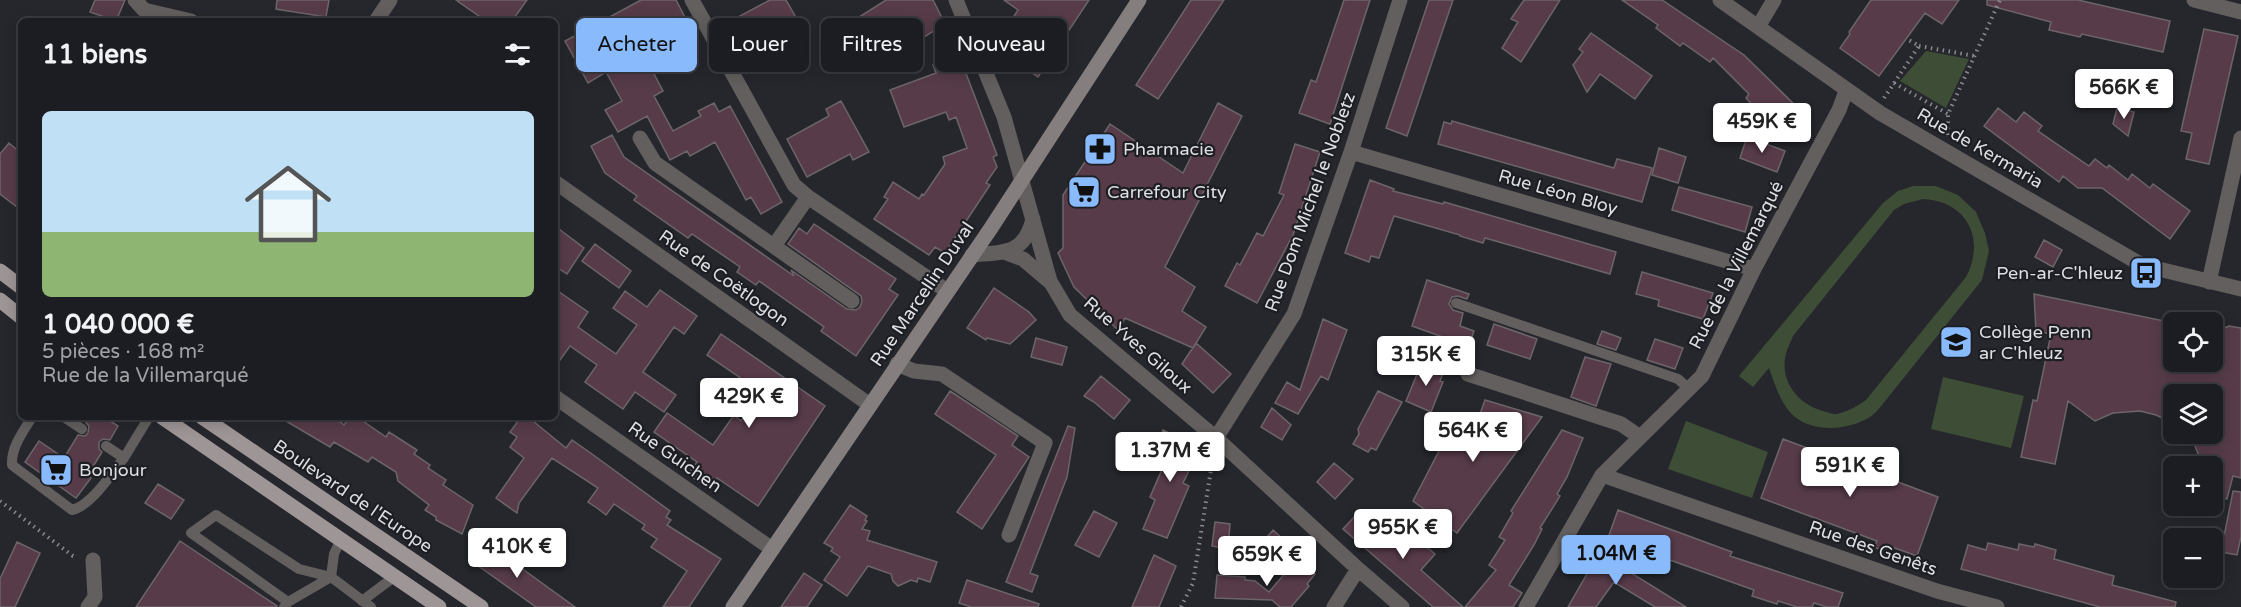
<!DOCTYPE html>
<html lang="fr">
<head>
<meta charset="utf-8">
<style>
	:root { --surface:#1c1d22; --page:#25262a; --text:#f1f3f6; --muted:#a0a2a5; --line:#3a3b40; --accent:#89bafc }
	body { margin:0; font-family:"Varela Round",sans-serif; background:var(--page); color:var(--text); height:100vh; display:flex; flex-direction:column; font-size:22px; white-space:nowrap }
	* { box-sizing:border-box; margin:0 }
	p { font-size:20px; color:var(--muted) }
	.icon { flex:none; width:33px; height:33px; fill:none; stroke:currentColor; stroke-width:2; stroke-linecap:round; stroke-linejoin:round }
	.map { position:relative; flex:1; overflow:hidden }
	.panel { position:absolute; left:18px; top:18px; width:540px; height:402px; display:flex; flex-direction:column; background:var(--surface); border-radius:9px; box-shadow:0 3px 15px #0003,0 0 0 2px var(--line) }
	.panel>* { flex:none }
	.hud { position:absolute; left:576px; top:18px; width:570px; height:54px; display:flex; gap:12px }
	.controls { position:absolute; left:2163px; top:312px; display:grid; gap:12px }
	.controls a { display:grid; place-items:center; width:60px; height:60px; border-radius:9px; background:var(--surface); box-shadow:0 3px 15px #0003,0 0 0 2px var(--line); font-size:30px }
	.price { position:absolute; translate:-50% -51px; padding:0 14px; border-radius:6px; background:#fff; color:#222; font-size:20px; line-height:39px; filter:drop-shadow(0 2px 3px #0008) }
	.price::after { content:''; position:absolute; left:50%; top:36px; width:18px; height:14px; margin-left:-9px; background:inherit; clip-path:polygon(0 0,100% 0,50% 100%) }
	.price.active { background:var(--accent); color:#111 }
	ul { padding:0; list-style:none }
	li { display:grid; align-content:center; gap:12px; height:318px; padding:0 24px }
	li span { display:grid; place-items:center; height:186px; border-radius:9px; color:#555 }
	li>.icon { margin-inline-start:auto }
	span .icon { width:108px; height:108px; fill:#fffc; stroke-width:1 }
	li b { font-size:26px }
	h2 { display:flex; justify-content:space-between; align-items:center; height:72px; padding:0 24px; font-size:26px }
	.tag { padding:0 21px; border-radius:9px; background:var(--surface); box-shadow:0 3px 15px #0003,0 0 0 2px var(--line); font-size:21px; line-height:54px }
	.tag.active { background:var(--accent); color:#111 }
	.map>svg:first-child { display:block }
</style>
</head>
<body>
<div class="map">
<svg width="2241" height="607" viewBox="0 0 2241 607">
	<rect width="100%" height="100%" fill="#26272d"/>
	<path fill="#3e4d35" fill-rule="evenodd" d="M1926 51 1969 59 1946 108 1900 81Z
		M1913 186H1936L1958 195 1976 212 1985 233 1989 251 1982 280 1886 400C1881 406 1876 413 1870 417 1849 430 1815 433 1795 417 1781 405 1775 385 1769 368L1753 387 1739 376 1883 203 1898 191ZM1923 199C1967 201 1986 239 1966 277L1866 400C1857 406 1848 412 1836 414 1832 414 1827 412 1823 411 1798 404 1779 381 1786 354 1787 348 1791 342 1793 336L1894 210 1904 204Z
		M1943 377 2024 396 2011 448 1931 429Z
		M1686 421 1768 452 1752 498 1668 469Z"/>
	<path fill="#573b49" stroke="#6c6568" stroke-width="1.5" d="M95 0H125L116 21 90 12Z
		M277 0H329L326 17 276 9Z
		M456 0H527L512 21H486Z
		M641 0H676L690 27 643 53 663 91 654 96 673 131 701 116 698 111 714 103 719 112 730 106 782 202 761 214 751 197 746 200 715 142 690 156 687 151 670 160 647 116 618 132 605 110 622 101 606 72 588 83 565 41Z
		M770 0H786L807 37 791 46 788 39 745 62 725 24Z
		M886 0H933L945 24 913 44 909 37 879 55 856 19Z
		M1004 0H1089L1038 77 1018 63 1022 58 1006 46 1012 36 1005 30 1018 10Z
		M1191 0H1224L1158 99 1136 85Z
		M1344 0H1370L1330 124 1299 113 1311 80 1316 82Z
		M1429 0H1453L1407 136 1386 128Z
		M1524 0H1560L1521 62 1502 48 1518 22 1511 19Z
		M1622 0H1662L1744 55 1801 111 1778 135 1755 112 1757 110 1746 98 1749 94 1713 58 1710 62 1683 43 1680 46 1656 28 1658 25Z
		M1871 0H1959L1942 24 1925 13 1879 76 1840 48 1850 34 1849 32Z
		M1987 0H2078L2170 21 2163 52 2082 34 2080 37 2049 30 2051 22 1987 5Z
		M2204 29 2238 36 2209 164 2186 159 2192 133 2181 131Z
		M1591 33 1652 76 1635 99 1600 74 1587 92 1573 65 1583 52 1579 49Z
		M959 55 997 155 993 157 997 167 986 183 990 185 945 253 935 247 929 255 874 219 888 199 884 197 893 182 919 199 922 194 924 195 945 164 943 157 967 148 956 117 949 120 946 112 904 127 890 90 936 73 933 65Z
		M841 101 869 152 853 160 850 154 807 177 787 139 829 116 826 109Z
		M1218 103 1242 116 1165 267 1195 287 1182 311 1206 327 1193 348 1125 318 1119 331 1074 287 1058 253 1063 248V195L1110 124 1183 173Z
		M1998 108 2016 122 2024 112 2042 126 2038 131 2089 166 2095 159 2107 168 2109 165 2128 180 2132 174 2150 188 2153 184 2190 211 2170 239 2102 188H2078L2063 176 2059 182 1984 126Z
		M2117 108 2134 112 2128 136 2113 124Z
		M1452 121 1614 168 1617 159 1652 168 1642 202 1438 144 1444 122 1451 124Z
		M612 135 624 157 794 276 791 270 847 309 856 310 860 307 862 301 861 296 788 244 799 228 807 234 814 224 896 279 889 289 898 295 856 356 821 331 824 327 759 281 756 285 737 272 740 267 692 234 688 238 634 200 637 196 605 173 591 146Z
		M1747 137 1785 151 1777 172 1740 158Z
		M9 143 21 153V210L0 194V154Z
		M1295 144 1320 152 1293 235 1257 303 1225 286 1237 263 1240 265 1257 233 1263 236 1284 195 1279 193Z
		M1659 148 1686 157 1678 183 1652 175Z
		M1370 180 1394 189 1393 191 1443 204 1444 202 1616 252 1610 274 1485 238 1483 243 1460 236V235L1394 216 1379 258 1371 256 1369 262 1345 253Z
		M1679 187 1752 207 1745 232 1672 210Z
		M555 226 584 248 567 274 555 266Z
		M2044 240 2062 250 2053 267 2035 257Z
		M595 244 631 271 619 288 582 261Z
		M1642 272 1713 293 1703 319 1658 306 1659 300 1636 294Z
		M1427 280 1469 294 1467 299 1458 296 1452 297 1449 304 1453 310 1463 313 1460 326 1474 331 1468 348 1453 343 1454 341 1412 326Z
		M994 288 1029 312 1036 320 1010 344 987 338 986 340 967 328Z
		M555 289 588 312 578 327 616 354 637 325 613 308 625 291 647 307 660 290 697 316 684 334 674 327 643 372 676 395 664 412 635 392 623 409 585 382 597 365 570 346 555 367Z
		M2034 294 2174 323V362H2212V335L2215 332 2229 326 2241 328V478L2233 476 2227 499 2212 496V466H2203L2195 446 2187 434H2212V394H2174V424L2156 415 2140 411 2113 413 2095 421 2068 401 2055 464 2021 457 2033 400 2037 401 2051 334 2036 331Z
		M1323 319 1347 330 1328 380 1321 376 1298 414 1275 403 1287 382 1300 390Z
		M1494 324 1537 339 1530 359 1487 345Z
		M1602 331 1621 338 1616 350 1597 344Z
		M721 334 825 406 758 506 717 478 709 489 688 474 697 462 654 432 667 413 713 445 734 415 741 421 761 392 707 355Z
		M1036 338 1067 347 1062 365 1031 357Z
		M1655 339 1683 348 1675 369 1647 360Z
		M1196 343 1231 374 1213 393 1182 364Z
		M1585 357 1611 364 1596 406 1571 397Z
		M1422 362 1444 371 1440 381 1443 382 1431 412 1406 401Z
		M1101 376 1130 400 1114 419 1094 402 1084 396Z
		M950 391 1018 436 1012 445 1029 457 982 529 957 512 996 455 935 414Z
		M1378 391 1402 402 1376 450 1371 448 1368 452 1353 444 1359 434 1358 429Z
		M1485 400 1542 417 1457 533 1413 501 1451 428 1472 436Z
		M1272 408 1291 425 1282 440 1261 427Z
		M90 417H104L118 426 110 440 103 439 99 442V449L102 452 87 476 91 478 76 498 25 462 39 441 64 458 78 435 85 436 88 433 89 426 86 423Z
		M279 417H334L344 425 350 417H357L386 437 389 432 417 450 414 454 430 465 428 468 446 480 443 485 473 505 462 534 436 520V517L425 510 429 505 398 481 396 472 372 457 368 462 334 442 330 447Z
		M521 417H528L566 448 572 440 592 454 670 511 666 517 671 520 667 525 721 559 689 607H663L687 571 651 547 657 539 642 529 645 525 614 504 606 515 597 508 588 502 598 488 552 458 519 503 517 513 496 498 524 458 510 447 517 437 510 432Z
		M1068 426 1075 428 1067 477 1030 573 1038 576 1032 592 1006 582Z
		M1163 430 1200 448 1183 483 1189 486 1167 538 1143 529 1155 500 1150 497 1163 467 1157 464 1164 450 1156 446Z
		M1562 430 1583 438 1567 477 1557 494 1560 496 1540 528 1542 529 1534 545 1509 585 1522 593 1513 607H1465L1496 570 1489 565 1505 540 1499 537 1513 513 1511 511Z
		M1783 439 1938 497 1917 556 1892 547 1890 553 1874 547 1877 541 1761 498Z
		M1334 463 1353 479 1335 499 1317 482Z
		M158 484 184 500 171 519 145 503Z
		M2233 491 2241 492V537L2237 555 2221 552Z
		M850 505 867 516 865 520 867 521 862 529 870 531 867 540 937 562 930 582 918 578 917 582 911 580 898 586 893 581 891 574 868 566 847 596 824 580 840 557 831 551 833 548 824 543Z
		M1618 510 1732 552 1730 556 1843 593 1838 607H1827L1814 603 1812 607H1797L1778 601 1777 604 1752 596 1754 590 1608 538Z
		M1094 511 1117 523 1099 557 1075 545Z
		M1356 515 1391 545 1401 525 1435 554 1421 570 1463 607H1433L1343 529Z
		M1215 522 1230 524 1228 549 1212 546Z
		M1273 530 1294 549 1284 560 1263 542Z
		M180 541 277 606V607H136Z
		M17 542 40 553 15 607H0V579Z
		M484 542 524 570 575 607H536L491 575 471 561Z
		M1988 543 2018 550 2019 544 2034 547 2035 544 2056 550 2054 559 2114 576 2112 585 2176 602 2175 607H2100L1961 569 1968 545 1986 550Z
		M1599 553 1686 607H1655L1614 582 1596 607H1568Z
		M1154 555 1176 566 1159 607H1132Z
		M1297 559 1315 574 1307 584 1309 586 1291 607H1280L1272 600 1215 598 1217 575 1245 577V580L1255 581 1269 592Z
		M804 573 822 585 807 607H781Z
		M967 580 1039 604 1038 607H971L959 603Z"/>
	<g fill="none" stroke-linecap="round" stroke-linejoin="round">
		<path stroke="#898a8f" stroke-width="4" stroke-dasharray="1.5 4.5" stroke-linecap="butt" d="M1919 46 1975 56
			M1894 83 1948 114
			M1884 98 1919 46 1907 39
			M1948 135V114L2000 0
			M0 501 73 556 77 557
			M1181 607 1193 583 1213 457"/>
		<path stroke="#635f5f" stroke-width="10" d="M1456 303 1678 379 1689 389
			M32 417C23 432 11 447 12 465L72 510C91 506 111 474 124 458
			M64 417 82 429
			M106 446 124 458 149 417
			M331 577 334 554 341 539
			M362 601 394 577
			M288 602 191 533 216 515 299 569 331 577 371 607
			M284 607 288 602 331 577"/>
		<path stroke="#635f5f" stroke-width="15" d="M135 0 144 10 191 21"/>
		<path stroke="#635f5f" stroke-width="15" d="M692 0 794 185 808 197 947 291
			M956 0 1004 117 1050 281 1070 315 1216 438 1358 569 1402 607
			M1720 0 1880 113 2142 265 2241 289
			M2194 0 2241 12
			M376 21 390 0
			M1758 27 1774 0
			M640 138 655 163 852 301
			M1351 152 1754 269
			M555 182 870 405
			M774 246 808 197
			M1004 252 1023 259 1049 281
			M972 255C1004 252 1024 255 1033 219
			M2209 282 2241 138
			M897 364 914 371 942 374 1045 443 1009 535
			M1468 374 1621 424 1640 437
			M555 397 772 549
			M1216 438 1294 314 1351 152 1400 0
			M1602 475 1937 591 1997 607
			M88 607 95 597 93 560
			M1334 607 1358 569
			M1526 607 1602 475 1702 376 1754 269 1839 110 1846 91"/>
		<path stroke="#847e7e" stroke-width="15" d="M733 607 991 228 1139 0"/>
		<path stroke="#9d9596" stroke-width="15" d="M0 271 21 287
			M0 300 21 317
			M162 417 439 607
			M202 417 481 607"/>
	</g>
	<defs>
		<g id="pharmacy-square" transform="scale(1.725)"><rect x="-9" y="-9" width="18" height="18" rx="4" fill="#89bafc" stroke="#1d1e23"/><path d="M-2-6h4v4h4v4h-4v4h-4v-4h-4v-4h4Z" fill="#111"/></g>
		<g id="supermarket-square" transform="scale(1.725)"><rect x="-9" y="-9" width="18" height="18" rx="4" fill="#89bafc" stroke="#1d1e23"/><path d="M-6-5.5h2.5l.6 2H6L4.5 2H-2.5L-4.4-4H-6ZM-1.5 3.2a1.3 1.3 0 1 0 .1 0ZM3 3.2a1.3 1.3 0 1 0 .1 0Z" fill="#111"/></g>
		<g id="bus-square" transform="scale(1.725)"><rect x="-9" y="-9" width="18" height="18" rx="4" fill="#89bafc" stroke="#1d1e23"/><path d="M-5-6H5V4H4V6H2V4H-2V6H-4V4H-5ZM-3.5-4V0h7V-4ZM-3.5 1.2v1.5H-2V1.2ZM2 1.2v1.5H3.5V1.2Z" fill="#111"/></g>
		<g id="school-square" transform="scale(1.725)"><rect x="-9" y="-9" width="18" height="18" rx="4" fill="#89bafc" stroke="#1d1e23"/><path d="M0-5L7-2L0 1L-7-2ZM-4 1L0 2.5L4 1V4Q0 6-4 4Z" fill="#111"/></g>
	</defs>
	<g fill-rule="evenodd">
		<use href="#pharmacy-square" x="1100" y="149"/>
		<use href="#supermarket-square" x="1084" y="192"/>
		<use href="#bus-square" x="2146" y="273"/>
		<use href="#school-square" x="1956" y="342"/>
		<use href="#supermarket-square" x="56" y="470"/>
	</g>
	<g text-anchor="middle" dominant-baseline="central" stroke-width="4.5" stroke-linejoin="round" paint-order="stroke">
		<g font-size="18" fill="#dedfe3" stroke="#1d1e23">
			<text transform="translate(1980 148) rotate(30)">Rue de Kermaria</text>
			<text transform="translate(1558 192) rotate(16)">Rue Léon Bloy</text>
			<text transform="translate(1310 202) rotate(-70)">Rue Dom Michel le Nobletz</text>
			<text transform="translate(1736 265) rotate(-63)">Rue de la Villemarqué</text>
			<text transform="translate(724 278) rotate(35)">Rue de Coëtlogon</text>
			<text transform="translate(922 294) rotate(-56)">Rue Marcellin Duval</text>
			<text transform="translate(1138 345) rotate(41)">Rue Yves Giloux</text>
			<text transform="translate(675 457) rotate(35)">Rue Guichen</text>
			<text transform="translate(353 496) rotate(34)">Boulevard de l'Europe</text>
			<text transform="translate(1873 548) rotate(19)">Rue des Genêts</text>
		</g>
		<g font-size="18" fill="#dedfe3" stroke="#1d1e23" text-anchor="start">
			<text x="1123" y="149">Pharmacie</text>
			<text x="1107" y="192">Carrefour City</text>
			<text x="2123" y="273" text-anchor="end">Pen-ar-C'hleuz</text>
			<text x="1979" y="332">Collège Penn<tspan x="1979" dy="21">ar C'hleuz</tspan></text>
			<text x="79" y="470">Bonjour</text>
		</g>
	</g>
</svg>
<div class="controls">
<a><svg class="icon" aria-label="locate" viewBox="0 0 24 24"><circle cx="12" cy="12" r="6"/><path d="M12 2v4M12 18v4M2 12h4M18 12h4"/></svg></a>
<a><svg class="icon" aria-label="layers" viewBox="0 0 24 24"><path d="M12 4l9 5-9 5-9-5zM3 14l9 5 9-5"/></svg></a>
<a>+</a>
<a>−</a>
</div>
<b class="price" style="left:2124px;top:120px">566K €</b>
<b class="price" style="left:1762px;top:154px">459K €</b>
<b class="price" style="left:1426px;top:387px">315K €</b>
<b class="price" style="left:749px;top:429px">429K €</b>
<b class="price" style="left:1473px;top:463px">564K €</b>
<b class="price" style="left:1170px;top:483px">1.37M €</b>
<b class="price" style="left:1850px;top:498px">591K €</b>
<b class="price" style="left:1403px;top:560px">955K €</b>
<b class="price" style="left:517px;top:579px">410K €</b>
<b class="price active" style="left:1616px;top:586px">1.04M €</b>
<b class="price" style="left:1267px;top:587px">659K €</b>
<div class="hud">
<a class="tag active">Acheter</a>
<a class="tag">Louer</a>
<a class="tag">Filtres</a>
<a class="tag">Nouveau</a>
</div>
<section class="panel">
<h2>11 biens<svg class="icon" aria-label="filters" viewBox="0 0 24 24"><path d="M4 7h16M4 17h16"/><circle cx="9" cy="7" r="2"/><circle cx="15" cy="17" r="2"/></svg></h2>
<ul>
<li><span style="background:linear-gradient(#bfe0f5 65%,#8fb573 0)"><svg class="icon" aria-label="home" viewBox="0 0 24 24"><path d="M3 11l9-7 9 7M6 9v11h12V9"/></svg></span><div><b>1 040 000 €</b><p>5 pièces · 168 m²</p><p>Rue de la Villemarqué</p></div></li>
</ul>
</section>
</div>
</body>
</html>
